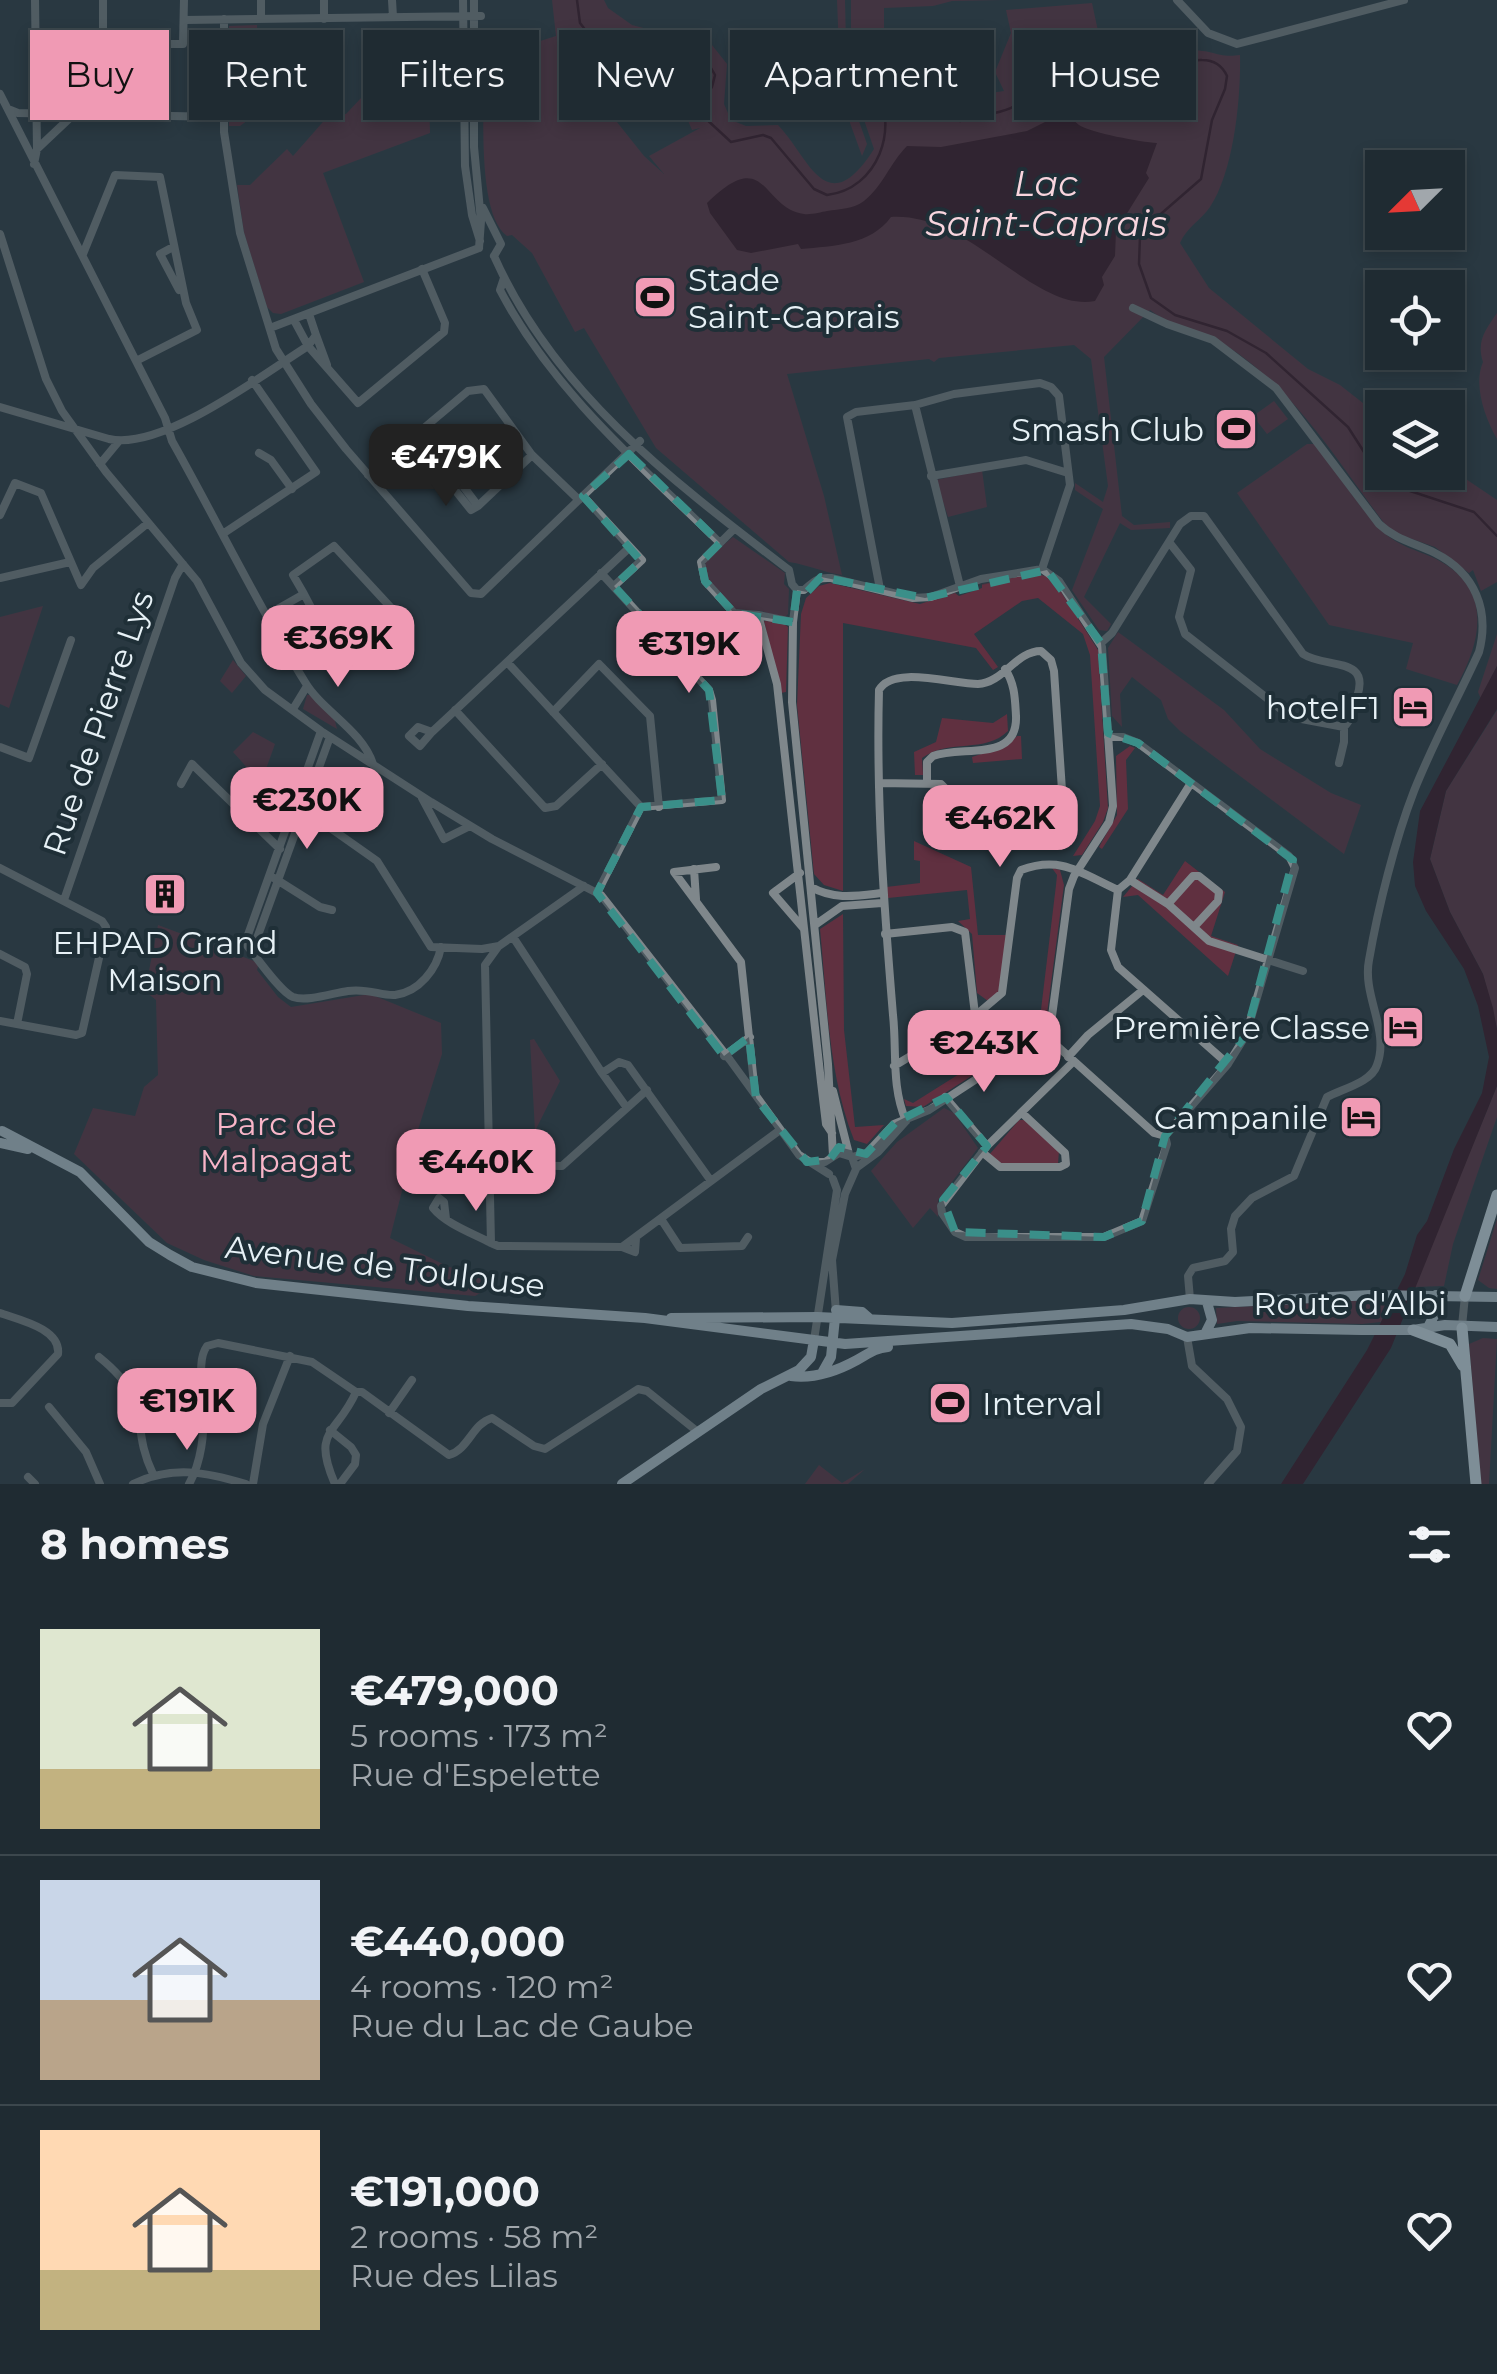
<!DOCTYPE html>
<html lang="en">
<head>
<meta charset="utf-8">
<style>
	:root { --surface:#1f2b32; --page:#2c373e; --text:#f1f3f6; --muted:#a1a7ac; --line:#3c474d; --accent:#f09ab4 }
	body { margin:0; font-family:Montserrat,sans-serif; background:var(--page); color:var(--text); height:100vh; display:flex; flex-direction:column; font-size:38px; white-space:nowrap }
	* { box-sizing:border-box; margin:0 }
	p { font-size:32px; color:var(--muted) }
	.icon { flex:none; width:55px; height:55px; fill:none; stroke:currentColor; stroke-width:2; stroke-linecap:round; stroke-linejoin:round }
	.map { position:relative; height:1484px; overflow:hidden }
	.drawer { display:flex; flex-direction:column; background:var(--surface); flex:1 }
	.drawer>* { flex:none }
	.guide { position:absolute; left:30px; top:30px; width:1438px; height:90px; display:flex; gap:20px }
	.needle { width:65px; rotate:246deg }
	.fabs { position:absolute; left:1365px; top:150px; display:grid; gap:20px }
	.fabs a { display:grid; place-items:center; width:100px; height:100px; border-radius:0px; background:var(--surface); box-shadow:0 5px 15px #0003,0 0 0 2px var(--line); font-size:50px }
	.price { position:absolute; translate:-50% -85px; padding:0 22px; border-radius:20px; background:var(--accent); color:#111; font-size:32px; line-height:65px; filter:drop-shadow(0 2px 5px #0008) }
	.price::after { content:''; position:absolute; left:50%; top:60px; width:30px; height:22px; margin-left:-15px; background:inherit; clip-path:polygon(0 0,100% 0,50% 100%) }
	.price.active { background:#222; color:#fff }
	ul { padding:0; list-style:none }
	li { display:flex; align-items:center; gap:30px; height:250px; padding:0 40px }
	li+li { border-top:2px solid var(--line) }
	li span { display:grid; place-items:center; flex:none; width:280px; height:200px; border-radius:0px; color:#555 }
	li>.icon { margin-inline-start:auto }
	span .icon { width:120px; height:120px; fill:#fffc; stroke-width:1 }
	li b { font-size:42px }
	h2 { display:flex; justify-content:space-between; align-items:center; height:120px; padding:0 40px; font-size:42px }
	.tag { padding:0 35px; border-radius:0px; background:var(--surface); box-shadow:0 5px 15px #0003,0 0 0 2px var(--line); font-size:35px; line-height:90px }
	.tag.active { background:var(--accent); color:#111 }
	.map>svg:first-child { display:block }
</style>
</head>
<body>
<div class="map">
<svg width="1497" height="1484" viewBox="0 0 1497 1484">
	<rect width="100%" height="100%" fill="#293942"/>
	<path fill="#603040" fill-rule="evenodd" d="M552 0H604L608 8 632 25 651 30 671 40H708L727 64 724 104 731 120 746 126 778 125C809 157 826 224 874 149L851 82V0H1002L952 1 933 6 884 8V67L942 100 1004 91 995 72 1011 33 1006 10 1092 3 1104 59 1102 77 1125 99 1145 98C1157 68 1173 44 1209 52 1221 55 1227 57 1240 55 1241 97 1234 171 1210 207 1201 220 1186 228 1180 243L1209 288 1308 369 1340 385 1382 418V472H1448V467L1497 500V582L1481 591 1473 570 1469 573 1435 547 1395 533 1384 523C1336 459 1296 391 1227 346 1203 331 1173 328 1150 310L1104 357 1122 516 1134 525 1170 522V528L1131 530 1120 523 1084 597 1111 624 1107 631 1099 630 1072 590 1103 509 1075 490V483L1103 502 1108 486 1091 359 1074 345 939 358 934 362 929 359 787 374 824 496 842 575C822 572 809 565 789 562L656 448 584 328 575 332 532 253 512 235 507 236C475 213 485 98 484 59L556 36ZM575 41 611 46 651 68 673 66 687 84 680 102 692 130 700 128 649 156 664 174 644 156 566 58Z
		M837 0H845L847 87 867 144 862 156 841 98Z
		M257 25 258 51 240 69 237 103 249 115 248 120 240 126H229V26Z
		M361 61H406L407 84H361Z
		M429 94 430 133 323 173 364 282 281 314 273 313 267 307 244 233 237 185H250L287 149 293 156 329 115 346 114 362 97Z
		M1497 313V439C1485 418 1473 385 1483 362 1476 341 1486 329 1497 313Z
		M1274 401 1288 419 1267 434 1253 416Z
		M1307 444H1315C1337 472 1357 505 1381 530 1397 546 1417 550 1436 559 1492 587 1483 638 1457 685L1406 669 1413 643 1329 625 1237 493Z
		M982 470 987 507 948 517 936 480Z
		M733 537 785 573 784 584 789 589 788 614 784 618 761 611 734 609 708 580 705 561Z
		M1035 573 1048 577 1056 584 1098 650 1108 808 1103 822 1082 855 1073 856 1095 821 1100 806 1090 655 1083 634 1038 598 1022 601 974 634 998 667 993 670 976 648 843 623V891L824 885 814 874 797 705 801 614 806 598 819 586 830 583 920 604 955 593 959 596 982 588V584Z
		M43 606 9 708 0 704V617Z
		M764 621 781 622 788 627 786 692 781 693Z
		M1118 632 1224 710 1260 749 1331 793 1361 805 1344 854 1180 731 1168 719 1161 700 1132 677 1120 694 1122 727 1112 716 1108 648Z
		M1497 634V666L1481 699 1478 692Z
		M233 660 246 676 232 693 220 681Z
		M307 695H312L334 717 337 729 303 709Z
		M1497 710V1029L1483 974 1450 912 1430 859 1446 791Z
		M1007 714 1008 731C985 754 950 738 922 758L923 775H915L914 752 936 742 942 718 993 723Z
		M253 732 275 744 261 783 233 752Z
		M1017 736H1021L1022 759 973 763 972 757 1008 745Z
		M1130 746 1135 748 1126 760 1128 809 1102 849 1099 847 1117 815 1116 756Z
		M914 841 971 867 978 935H1007L999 993 988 1001 977 993 972 934 958 921 970 919 967 890 888 898 886 887 920 883V861L914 860Z
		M1185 861 1225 892 1211 936 1238 945 1228 976 1138 895 1123 897 1138 879 1163 895Z
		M1052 868 1060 870 1064 885 1045 1029 923 1107 906 1106 904 1099 913 1103 1034 1027 1040 1018 1056 885 1057 875Z
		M843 914 844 1030 855 1127 884 1125 867 1144 854 1140C828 1074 827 999 820 929Z
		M158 925 259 963 257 970 278 997 291 1007 370 994 441 1023 442 1054 416 1136 390 1238 449 1267 474 1272 494 1285 475 1296 254 1276 204 1260 167 1243 74 1154 93 1108 135 1116 144 1087 158 1075 156 1000 145 991Z
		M534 1039 560 1081 535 1131 530 1040Z
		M1497 1086V1117L1453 1244 1444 1286 1414 1287Z
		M944 1108 954 1113 978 1148 938 1200V1217L930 1208 913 1228 871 1171 897 1142Z
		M1019 1120H1026L1059 1151 1058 1164H999L989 1155Z
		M1497 1219V1289L1489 1288 1478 1280Z
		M1372 1300 1391 1301 1381 1322 1362 1324 1237 1321 1217 1324 1216 1308Z
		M1178 1318a11 11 0 1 1 22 0a11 11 0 1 1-22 0Z
		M1483 1338 1497 1339 1489 1484H1481L1469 1344Z
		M819 1465 842 1483 865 1469 848 1484H805Z"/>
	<path fill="#380c1d" d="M1052 106C1064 110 1069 117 1079 125 1091 133 1141 142 1157 143L1146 173 1149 178 1116 231 1115 256 1102 277 1104 285 1095 301C1034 313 970 212 891 217 871 245 833 246 801 249L798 244 751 253 737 250 710 213 707 203C767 144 761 208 804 214 811 215 821 212 827 211 840 209 853 209 864 201 883 186 890 163 907 146L941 147 1027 131 1045 122Z
		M1497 666V709L1446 791 1430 859 1450 912 1483 974 1493 1008 1497 1029V1086L1391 1348 1303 1484H1281L1367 1350 1405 1274 1417 1235 1427 1221 1454 1149 1482 1093 1489 1057 1478 1006 1464 969 1426 911 1415 886 1413 862 1420 811Z"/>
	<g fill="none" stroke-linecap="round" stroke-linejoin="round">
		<path stroke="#380c1d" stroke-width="2.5" d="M577 0 580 23 587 32 618 34 659 56 694 54 707 61 715 75 712 87 699 104 704 117 731 142 763 135 771 138 814 189 827 195C878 189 900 128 875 86L881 78 894 80 960 121C983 112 1019 116 1028 90L1017 70 1015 57 1022 46 1036 41C1066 49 1107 126 1143 114 1171 105 1157 59 1202 60 1214 60 1222 65 1227 76L1225 89 1212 120 1201 179 1147 226 1140 236 1139 264 1151 298 1175 315 1227 331 1266 353 1348 427 1380 477 1401 488 1474 512 1497 536"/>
		<path stroke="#7f878b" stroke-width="8" d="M35 0 37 149
			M103 0V36L108 44H183L184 0
			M261 0V19
			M324 0V19
			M392 0 393 17
			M463 0 465 166 472 215 480 241
			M474 0V147L481 221 479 248
			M1177 0 1208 33 1237 44 1404 0
			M224 19V132L240 233 276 349 311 404 346 449 471 593 481 594 640 441
			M185 20 481 16
			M0 94 165 418 172 441C217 521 257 604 305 682 322 711 362 730 373 764
			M8 109 18 113 223 117
			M34 164 37 149 73 115
			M483 208 501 244 494 256
			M0 234 46 379 62 411 106 472 197 581 241 663 265 690 321 731 431 802 492 839 601 895 730 1060 799 1155 829 1174
			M173 247 160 254 179 290
			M83 254 115 175 160 177 186 303 197 330 136 361
			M494 256C554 392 674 482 789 570L792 584 797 590H804C814 582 816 577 831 578L913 598 931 597 981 579 1042 569 1059 581 1102 647 1113 806 1109 822 1074 876 1069 889 1050 1031 929 1110 894 1124 866 1154 852 1157 839 1153 825 1162H807
			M504 278 500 290C553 391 639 464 720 543
			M1133 308 1167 324 1213 340 1276 388 1379 524C1396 540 1415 543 1435 553 1475 573 1490 610 1479 652 1458 698 1433 743 1414 791 1395 840 1378 908 1369 960 1362 996 1390 1030 1377 1065 1372 1082 1342 1089 1327 1097L1294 1176 1252 1198 1235 1216 1231 1229 1233 1252 1225 1261 1193 1268 1188 1276 1190 1299
			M294 320 308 346 358 403 444 332 445 323 422 269
			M270 328 479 248
			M316 335 327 365
			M915 405 960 586
			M0 407 109 439C162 451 262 375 308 346L316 335 309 314
			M421 430 478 506 532 455
			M259 453 271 460 292 489
			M100 464 119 441
			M368 475 468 391 484 389 532 455 579 500
			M931 476 1026 460 1068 473
			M458 480 451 485 471 510 478 506
			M0 515 15 483 41 493 81 585 93 568 148 523
			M734 529 701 562 705 581 734 613 758 615 777 684 821 1082 826 1124 832 1133
			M224 533 316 472 252 380
			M1169 542 1191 570 1179 617 1185 634 1291 717 1344 727
			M601 573 709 690 712 700 722 800 641 807
			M0 578 70 562
			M614 586 642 560 630 547
			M880 589 847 417 856 412 915 405 954 394 1040 383 1051 387 1059 396 1070 485 1042 569
			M797 590 793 622 792 702 828 1064 833 1156
			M267 615 304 594 336 655 384 648 407 625 334 546 293 575 304 594
			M758 615 793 622
			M1101 643 1112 633 1180 524 1191 516H1204L1303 654C1326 669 1371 656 1357 697 1354 708 1352 719 1344 727V742L1339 763
			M507 662 641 807
			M293 709 307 686
			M455 710 545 808 556 806 602 764
			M553 712 599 664 650 716 659 807
			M321 731 245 943C255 955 280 992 293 997 307 1002 333 993 348 991 368 988 381 996 395 995 419 992 437 969 441 947
			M432 732 420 746 409 736 418 727 432 732 630 547 583 496
			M1108 737H1123L1138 743 1289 856 1295 868 1246 1035 1228 1064 1165 1136
			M0 747 29 758 71 640
			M927 781V762L933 756C962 745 1018 763 1016 716 1015 699 1015 684 1005 669
			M880 783 941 784 946 789 952 817 983 830 1055 820 1063 805 1054 671 1051 660 1041 651C1016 651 1003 683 978 684 952 684 893 665 879 690 876 799 884 906 893 1015 897 1051 891 1086 906 1121
			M1191 783 1130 880 1118 890 1111 950 1118 967 1228 1064
			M181 784 192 764 280 849
			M422 798 444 839 470 826
			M302 808 377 861 431 947 482 949 499 946 584 886
			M716 867 674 872 741 962 755 1093
			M0 868 102 921 106 927 82 1033 76 1035 0 1021
			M694 869 696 899
			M800 873 773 893 804 929
			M274 878 320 907 332 910
			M1130 880 1168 904 1209 941 1303 971
			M811 887C834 900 856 896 882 893
			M597 893 641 807
			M64 900 175 578 183 564
			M1168 904 1193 876H1199L1219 892 1218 901 1194 927
			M815 925 842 906 882 903
			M885 934 952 927 965 932 975 1014
			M513 937 602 1073 619 1062 628 1065 711 1181
			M252 952 330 737
			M0 954 25 967 27 974 17 1024
			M724 1056 750 1037
			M1068 1057 1088 1035 1143 990
			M894 1066 969 1021 1002 993 1017 878 1021 870C1062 855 1082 874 1118 890
			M602 1073 627 1108
			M833 1091 849 1154
			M945 1097 987 1146 941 1206 942 1213 955 1232 966 1237H1104L1142 1221 1167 1144 1165 1136 1154 1133 1046 1036
			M987 1146 1073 1062
			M982 1152 1000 1167H1060L1066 1164 1065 1153 1022 1113
			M489 1165 562 1166 647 1090
			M856 1168 878 1152 906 1121
			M446 1219 444 1202 439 1198 433 1208C446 1224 472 1233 491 1243L498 1246 622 1247 780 1130
			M661 1219 680 1248 742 1246 748 1237
			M491 1243 485 965 498 947
			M622 1247 635 1252 636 1238
			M836 1312 832 1260 845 1194 856 1169 852 1157
			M0 1313C20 1320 61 1329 58 1354L12 1403H0
			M1462 1326 1465 1296
			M1187 1337 1192 1366 1227 1399 1241 1427 1237 1451 1208 1484
			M814 1340 837 1190 833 1179
			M99 1357C156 1403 128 1422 153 1474
			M356 1392H362L449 1455C469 1449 472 1424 492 1418L534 1446 545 1449 638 1389 647 1391 698 1432
			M49 1407 86 1452 100 1484
			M389 1413 412 1380
			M330 1430 351 1447 356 1455 355 1464 340 1484
			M28 1477 35 1484
			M133 1484C172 1465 206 1472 246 1484
			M189 1484C202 1461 204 1433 204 1407 204 1388 196 1361 207 1346L218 1343 312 1362 356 1392C337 1435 311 1429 335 1484
			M253 1484 263 1424 290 1356"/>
		<path stroke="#c6d7e0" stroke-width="10" d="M2 1131 80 1172 149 1242 170 1255 192 1267 256 1283 468 1306 645 1318 845 1344 1131 1324 1168 1329 1187 1337 1250 1328 1361 1330H1413L1445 1325 1497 1327
			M0 1143 28 1149
			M836 1310 862 1312 870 1319
			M671 1318 817 1317 952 1323 1124 1310 1190 1299 1235 1302 1371 1295 1497 1297
			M1428 1327 1436 1312V1295
			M1205 1334 1212 1320 1207 1302
			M822 1373 831 1357 835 1318
			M791 1376C814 1379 837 1371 857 1360 868 1354 875 1348 888 1347
			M622 1484 761 1389 799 1370 811 1357 814 1340"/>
		<path stroke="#e5f6fe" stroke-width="11" d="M1465 1296 1497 1195
			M1462 1328 1476 1484
			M1413 1330 1450 1344 1463 1366"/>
	</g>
	<path d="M0 0H1497V1484H0ZM629 454 720 543 701 562 705 581 734 613 793 622 797 590 807 592 821 577 925 598 1047 570 1101 643 1108 733 1138 743 1293 860 1246 1035 1165 1136 1142 1221 1104 1237 955 1232 943 1200 987 1146 946 1097 896 1122 866 1154 839 1147 830 1159 807 1162 756 1098 749 1037 724 1056 597 893 641 807 722 800 709 690 614 586 641 561 583 496Z" fill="#293942" fill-opacity=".55" fill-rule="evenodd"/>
	<path fill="none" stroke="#3a8f89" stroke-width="8" stroke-dasharray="20 12" stroke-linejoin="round" d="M629 454 720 543 701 562 705 581 734 613 793 622 797 590 807 592 821 577 925 598 1047 570 1101 643 1108 733 1138 743 1293 860 1246 1035 1165 1136 1142 1221 1104 1237 955 1232 943 1200 987 1146 946 1097 896 1122 866 1154 839 1147 830 1159 807 1162 756 1098 749 1037 724 1056 597 893 641 807 722 800 709 690 614 586 641 561 583 496Z"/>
	<defs>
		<g id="stadium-square" transform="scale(2.25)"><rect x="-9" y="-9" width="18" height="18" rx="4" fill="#f09ab4" stroke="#1f2f37"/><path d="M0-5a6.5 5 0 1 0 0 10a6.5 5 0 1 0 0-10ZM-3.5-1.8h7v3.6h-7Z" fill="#111"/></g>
		<g id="hotel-square" transform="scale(2.25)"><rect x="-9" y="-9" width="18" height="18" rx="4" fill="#f09ab4" stroke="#1f2f37"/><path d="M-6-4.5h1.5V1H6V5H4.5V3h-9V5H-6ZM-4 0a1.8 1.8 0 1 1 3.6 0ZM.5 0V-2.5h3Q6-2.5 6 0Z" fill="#111"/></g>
		<g id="building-square" transform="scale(2.25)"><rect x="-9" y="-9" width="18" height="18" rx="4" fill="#f09ab4" stroke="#1f2f37"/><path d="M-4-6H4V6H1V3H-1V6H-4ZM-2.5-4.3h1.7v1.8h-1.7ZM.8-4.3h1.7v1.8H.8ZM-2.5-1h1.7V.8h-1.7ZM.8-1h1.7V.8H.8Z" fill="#111"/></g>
	</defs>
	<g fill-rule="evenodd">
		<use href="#stadium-square" x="655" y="297"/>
		<use href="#stadium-square" x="1236" y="429"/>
		<use href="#hotel-square" x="1413" y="707"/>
		<use href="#building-square" x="165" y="894"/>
		<use href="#hotel-square" x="1403" y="1027"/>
		<use href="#hotel-square" x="1361" y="1117"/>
		<use href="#stadium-square" x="950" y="1403"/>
	</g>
	<g text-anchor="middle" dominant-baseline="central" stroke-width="8" stroke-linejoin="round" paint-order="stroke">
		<g font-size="32" fill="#e7f1f6" stroke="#1f2f37" text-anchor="end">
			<text x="688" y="279" text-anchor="start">Stade<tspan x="688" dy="37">Saint-Caprais</tspan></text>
			<text x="1204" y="429">Smash Club</text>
			<text x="1380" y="707">hotelF1</text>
			<text x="165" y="942" text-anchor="middle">EHPAD Grand<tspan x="165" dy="37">Maison</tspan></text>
			<text x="1370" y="1027">Première Classe</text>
			<text x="1328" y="1117">Campanile</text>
			<text x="982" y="1403" text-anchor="start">Interval</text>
		</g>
		<g font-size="32" fill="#e7f1f6" stroke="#1f2f37">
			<text transform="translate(98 723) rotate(-71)">Rue de Pierre Lys</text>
			<text transform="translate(385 1266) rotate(7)">Avenue de Toulouse</text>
			<text x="1350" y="1303">Route d'Albi</text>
		</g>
		<g font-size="32" fill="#f8b5c8" stroke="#1f2f37">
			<text x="276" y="1123">Parc de<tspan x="276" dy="37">Malpagat</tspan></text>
		</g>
		<g font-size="35" font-style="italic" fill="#f8d5de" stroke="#1f2f37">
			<text x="1046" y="183">Lac<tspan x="1046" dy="40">Saint-Caprais</tspan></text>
		</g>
	</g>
</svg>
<div class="fabs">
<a><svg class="needle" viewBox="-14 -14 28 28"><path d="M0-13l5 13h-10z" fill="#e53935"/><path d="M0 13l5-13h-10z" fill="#a1a7ac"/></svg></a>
<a><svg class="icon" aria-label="locate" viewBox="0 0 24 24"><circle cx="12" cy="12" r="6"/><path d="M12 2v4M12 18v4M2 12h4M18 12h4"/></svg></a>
<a><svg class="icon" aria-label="layers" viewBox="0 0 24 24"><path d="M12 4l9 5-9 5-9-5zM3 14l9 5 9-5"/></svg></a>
</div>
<b class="price active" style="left:446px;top:509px">€479K</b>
<b class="price" style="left:338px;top:690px">€369K</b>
<b class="price" style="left:689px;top:696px">€319K</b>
<b class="price" style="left:307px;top:852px">€230K</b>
<b class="price" style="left:1000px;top:870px">€462K</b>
<b class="price" style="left:984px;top:1095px">€243K</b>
<b class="price" style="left:476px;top:1214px">€440K</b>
<b class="price" style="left:187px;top:1453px">€191K</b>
<div class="guide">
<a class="tag active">Buy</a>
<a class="tag">Rent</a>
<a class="tag">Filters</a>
<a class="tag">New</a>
<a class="tag">Apartment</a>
<a class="tag">House</a>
</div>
</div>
<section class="drawer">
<h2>8 homes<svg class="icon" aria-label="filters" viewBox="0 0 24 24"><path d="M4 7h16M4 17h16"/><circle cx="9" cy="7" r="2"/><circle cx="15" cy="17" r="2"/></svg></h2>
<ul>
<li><span style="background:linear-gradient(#dfe7d0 70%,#c2b280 0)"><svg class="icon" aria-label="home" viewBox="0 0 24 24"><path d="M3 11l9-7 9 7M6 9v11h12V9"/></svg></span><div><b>€479,000</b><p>5 rooms · 173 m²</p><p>Rue d'Espelette</p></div><svg class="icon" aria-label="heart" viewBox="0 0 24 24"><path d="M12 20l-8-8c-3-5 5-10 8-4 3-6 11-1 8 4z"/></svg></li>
<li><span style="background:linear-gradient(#c9d6e8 60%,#b9a48a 0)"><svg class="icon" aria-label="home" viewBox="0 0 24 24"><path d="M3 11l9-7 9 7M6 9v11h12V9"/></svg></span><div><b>€440,000</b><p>4 rooms · 120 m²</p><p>Rue du Lac de Gaube</p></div><svg class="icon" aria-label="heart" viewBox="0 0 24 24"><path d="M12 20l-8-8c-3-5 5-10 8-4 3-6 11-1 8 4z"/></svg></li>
<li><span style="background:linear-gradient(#ffd9b3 70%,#c2b280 0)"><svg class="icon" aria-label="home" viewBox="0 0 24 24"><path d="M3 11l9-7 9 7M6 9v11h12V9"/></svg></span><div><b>€191,000</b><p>2 rooms · 58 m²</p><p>Rue des Lilas</p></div><svg class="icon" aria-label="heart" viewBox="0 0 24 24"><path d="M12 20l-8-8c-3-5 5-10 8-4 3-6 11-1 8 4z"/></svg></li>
</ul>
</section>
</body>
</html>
